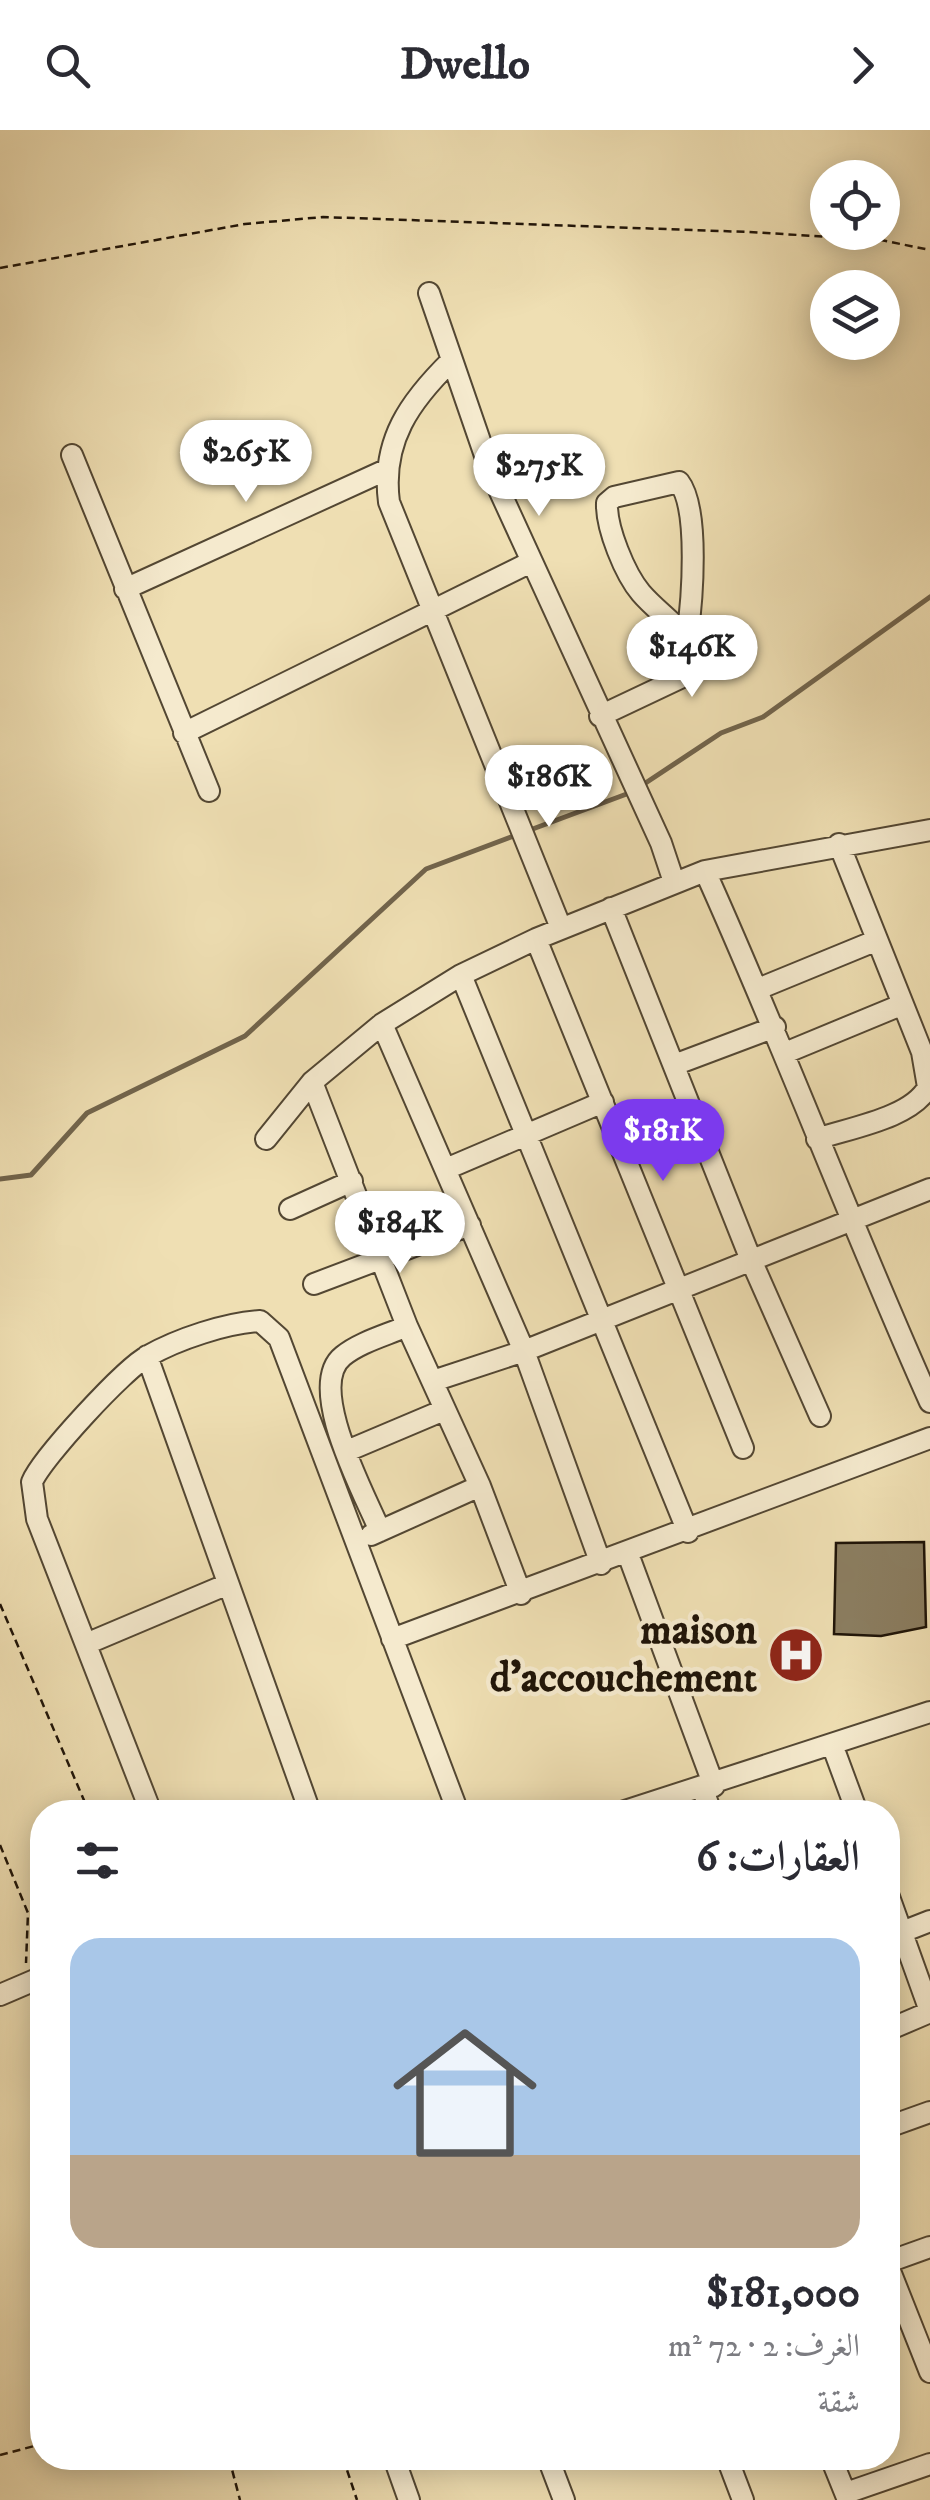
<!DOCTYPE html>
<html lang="ar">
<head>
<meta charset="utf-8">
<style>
	:root { --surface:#fff; --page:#f2f2f3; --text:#2b2b33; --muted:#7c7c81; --line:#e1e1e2; --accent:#7c3aed }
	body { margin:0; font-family:"IM FELL DW Pica",Amiri,serif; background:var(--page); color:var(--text); direction:rtl; height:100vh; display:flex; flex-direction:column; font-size:38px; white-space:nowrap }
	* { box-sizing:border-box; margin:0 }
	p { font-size:32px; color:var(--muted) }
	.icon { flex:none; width:55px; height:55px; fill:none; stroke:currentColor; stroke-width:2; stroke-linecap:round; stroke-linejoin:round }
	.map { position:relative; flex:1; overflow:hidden; direction:ltr }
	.details { position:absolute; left:30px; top:1670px; width:870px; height:670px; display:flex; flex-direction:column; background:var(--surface); border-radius:40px; box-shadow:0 5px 25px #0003; direction:rtl }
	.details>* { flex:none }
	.fabs { position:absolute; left:810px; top:30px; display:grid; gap:20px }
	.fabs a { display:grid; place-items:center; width:90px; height:90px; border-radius:50%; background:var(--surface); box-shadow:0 5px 25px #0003; font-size:50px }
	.price { position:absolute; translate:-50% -85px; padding:0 22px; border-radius:35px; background:#fff; color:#222; font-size:32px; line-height:65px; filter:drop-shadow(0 2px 5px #0008) }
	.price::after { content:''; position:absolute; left:50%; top:60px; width:30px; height:22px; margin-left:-15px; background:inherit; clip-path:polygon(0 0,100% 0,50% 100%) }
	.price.active { background:var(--accent); color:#fff }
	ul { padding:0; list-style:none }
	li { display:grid; align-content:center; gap:20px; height:530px; padding:0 40px }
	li+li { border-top:2px solid var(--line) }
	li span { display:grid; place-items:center; height:310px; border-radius:30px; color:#555 }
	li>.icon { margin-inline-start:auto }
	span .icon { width:180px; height:180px; fill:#fffc; stroke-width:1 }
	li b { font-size:42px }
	h2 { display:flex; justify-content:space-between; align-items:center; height:120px; padding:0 40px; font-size:42px }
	header { display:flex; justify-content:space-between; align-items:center; height:130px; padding:0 40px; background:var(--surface); font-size:45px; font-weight:700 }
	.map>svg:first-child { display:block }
</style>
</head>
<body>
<header><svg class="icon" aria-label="forward" viewBox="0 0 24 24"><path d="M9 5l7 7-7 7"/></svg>Dwello<svg class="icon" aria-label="search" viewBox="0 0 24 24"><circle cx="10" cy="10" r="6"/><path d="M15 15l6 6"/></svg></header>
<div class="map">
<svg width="930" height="2370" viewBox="0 0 930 2370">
	<rect width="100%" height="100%" fill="#efdfb3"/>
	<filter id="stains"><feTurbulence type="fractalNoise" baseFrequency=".002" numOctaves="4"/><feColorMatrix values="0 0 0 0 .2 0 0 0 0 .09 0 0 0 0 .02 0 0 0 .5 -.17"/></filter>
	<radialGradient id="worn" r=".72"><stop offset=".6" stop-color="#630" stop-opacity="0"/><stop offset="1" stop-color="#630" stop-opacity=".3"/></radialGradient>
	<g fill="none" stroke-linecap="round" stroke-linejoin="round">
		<path stroke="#71644c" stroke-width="5" d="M641 656 721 603 763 587 930 467
			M530 700 632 662
			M0 1049 31 1045 87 983 245 906 426 739 519 704"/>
	</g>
	<path fill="#8b7e61" stroke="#1f1408" stroke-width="2.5" d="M924 1412 926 1497 881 1506 834 1504 836 1413Z"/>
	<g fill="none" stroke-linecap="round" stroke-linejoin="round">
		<g stroke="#534733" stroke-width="24">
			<path id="minor" d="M429 163 490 340 661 713 674 752
				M452 230C410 271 381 311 389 372L561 798
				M72 325 209 661
				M125 459 388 339
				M600 586 693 542 695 523C682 496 660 485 641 463 625 444 606 398 607 373L614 367 679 352C700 379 692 473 687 507
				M184 603 531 432
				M705 741C784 916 851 1096 930 1272
				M611 778 751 1130 820 1286
				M536 809 743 1318
				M461 845 688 1402
				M758 859 875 811
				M382 894 524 1221 601 1434
				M785 923 901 875
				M674 935 775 897
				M312 952 407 1196 480 1356 521 1464
				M266 1009 312 952 382 894 461 845 536 809 705 741 930 700
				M817 1009C849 998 912 988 928 957L922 922 839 714
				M446 1039 603 972
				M290 1079 352 1051
				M314 1154 470 1095
				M147 1226 310 1682
				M433 1251 524 1221 930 1059
				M347 1321 444 1280
				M380 1401C365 1365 305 1256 343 1226 360 1212 387 1205 407 1196
				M371 1405 480 1356
				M628 1424 714 1656
				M392 1509 930 1308
				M86 1514 228 1454
				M833 1617 857 1682
				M703 1660 711 1682
				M151 1682 37 1389 32 1352C42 1328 125 1238 148 1226 178 1209 226 1193 260 1191L279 1208 458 1682
				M622 1682 930 1582
				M888 1764 930 1881
				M902 1802 930 1791
				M0 1865 42 1847
				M888 1900 930 1882
				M888 1997 930 1982
				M888 2132 930 2117
				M888 2136 930 2242
				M394 2328 409 2370
				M548 2328 564 2370
				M727 2328 743 2370
				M831 2328 848 2370
				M846 2363 930 2334"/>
		</g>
		<path stroke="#1f1408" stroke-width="2.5" stroke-dasharray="8 5" stroke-linecap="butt" d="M0 138 245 94 323 87 749 102 881 110 930 120
			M0 1474 89 1682
			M0 1715 28 1783 26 1833
			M0 2325 42 2314
			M229 2328 240 2370
			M343 2328 357 2370"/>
		<use href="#minor" stroke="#f5eace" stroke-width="20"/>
	</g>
	<defs>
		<g id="hospital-disc" transform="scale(2.875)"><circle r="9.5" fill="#8f2418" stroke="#f5eace"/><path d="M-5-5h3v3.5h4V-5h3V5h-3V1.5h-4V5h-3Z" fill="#fff"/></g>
	</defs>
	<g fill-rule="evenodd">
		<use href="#hospital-disc" x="796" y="1525"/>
	</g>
	<g text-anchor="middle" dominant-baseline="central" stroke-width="9" stroke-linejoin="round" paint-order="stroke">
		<g font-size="42" font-weight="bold" fill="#1f1408" stroke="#f5eace" text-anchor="end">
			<text x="757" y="1501">maison<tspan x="757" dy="48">d'accouchement</tspan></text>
		</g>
	</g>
	<rect width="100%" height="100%" filter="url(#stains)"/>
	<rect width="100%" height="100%" fill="url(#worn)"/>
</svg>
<div class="fabs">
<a><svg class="icon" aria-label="locate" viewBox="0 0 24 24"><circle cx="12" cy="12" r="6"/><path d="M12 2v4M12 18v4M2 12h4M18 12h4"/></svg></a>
<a><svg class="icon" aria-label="layers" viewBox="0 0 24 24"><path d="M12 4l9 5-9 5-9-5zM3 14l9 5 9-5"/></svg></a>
</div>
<b class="price" style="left:246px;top:375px">$265K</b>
<b class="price" style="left:539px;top:389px">$275K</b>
<b class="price" style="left:692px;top:570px">$146K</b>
<b class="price" style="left:549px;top:700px">$186K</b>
<b class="price active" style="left:663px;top:1054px">$181K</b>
<b class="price" style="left:400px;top:1146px">$184K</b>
<section class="details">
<h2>العقارات: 6<svg class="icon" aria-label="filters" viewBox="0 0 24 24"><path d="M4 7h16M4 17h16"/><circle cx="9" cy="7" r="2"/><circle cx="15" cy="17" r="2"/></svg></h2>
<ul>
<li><span style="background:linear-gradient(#a9c7e8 70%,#b9a48a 0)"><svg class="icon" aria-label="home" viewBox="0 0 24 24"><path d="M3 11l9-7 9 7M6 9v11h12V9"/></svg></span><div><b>$181,000</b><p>الغرف: 2 · 72 m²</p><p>شقة</p></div></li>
</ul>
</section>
</div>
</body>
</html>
